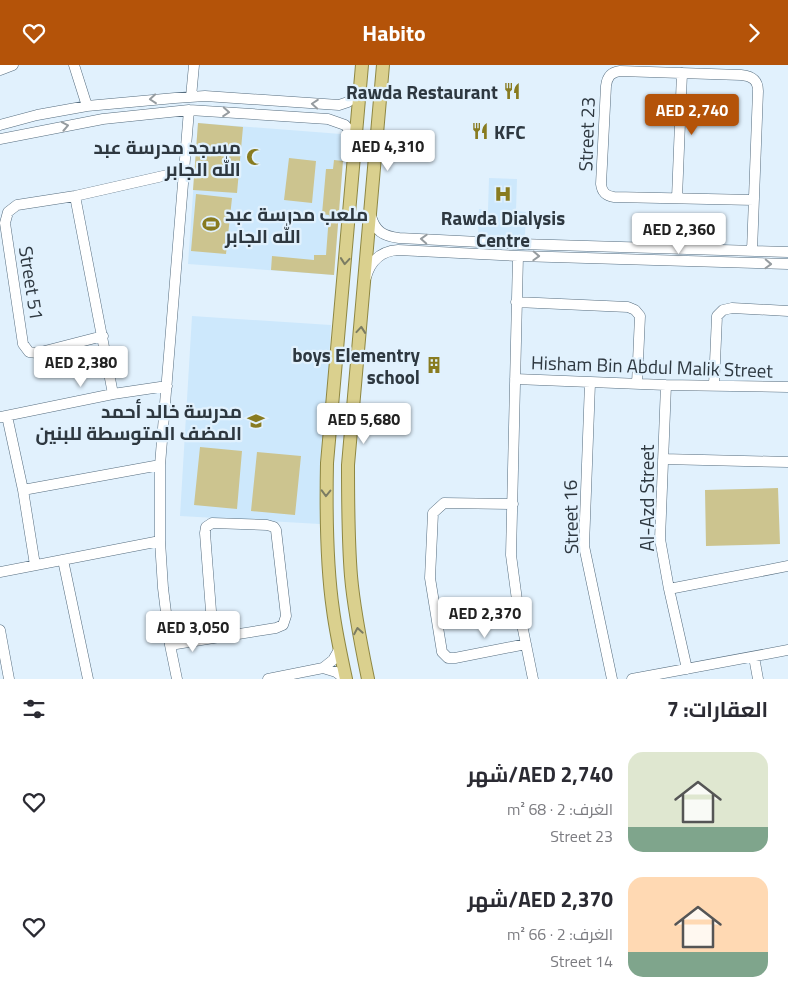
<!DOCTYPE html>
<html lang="ar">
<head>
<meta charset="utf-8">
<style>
	:root { --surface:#fff; --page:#f7f7f7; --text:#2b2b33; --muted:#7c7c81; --accent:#b45309 }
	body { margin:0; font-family:"Titillium Web",Cairo,sans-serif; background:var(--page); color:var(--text); direction:rtl; height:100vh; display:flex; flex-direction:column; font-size:19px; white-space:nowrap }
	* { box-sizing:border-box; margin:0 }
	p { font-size:16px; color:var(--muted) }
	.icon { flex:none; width:28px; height:28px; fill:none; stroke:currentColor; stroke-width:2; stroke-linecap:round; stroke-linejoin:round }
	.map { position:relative; height:614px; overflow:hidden; direction:ltr }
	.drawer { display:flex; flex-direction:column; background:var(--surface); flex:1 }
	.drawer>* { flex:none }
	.price { position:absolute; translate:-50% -42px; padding:0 11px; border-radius:5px; background:#fff; color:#222; font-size:16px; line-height:32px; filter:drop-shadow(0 1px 2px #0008) }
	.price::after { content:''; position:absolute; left:50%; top:30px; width:15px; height:11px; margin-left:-8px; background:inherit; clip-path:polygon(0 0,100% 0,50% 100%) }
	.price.selected { background:var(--accent); color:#fff }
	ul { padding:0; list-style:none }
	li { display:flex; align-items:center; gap:15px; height:125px; padding:0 20px }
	li span { display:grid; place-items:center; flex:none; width:140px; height:100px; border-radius:15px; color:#555 }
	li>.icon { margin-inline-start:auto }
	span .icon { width:60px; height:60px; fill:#fffc; stroke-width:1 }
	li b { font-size:21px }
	h2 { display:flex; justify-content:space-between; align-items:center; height:60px; padding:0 20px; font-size:21px }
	header { display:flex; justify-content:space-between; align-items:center; height:65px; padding:0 20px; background:var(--accent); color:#fff; font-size:22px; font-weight:700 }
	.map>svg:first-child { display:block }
</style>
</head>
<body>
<header><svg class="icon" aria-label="forward" viewBox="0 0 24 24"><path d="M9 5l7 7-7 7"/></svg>Habito<svg class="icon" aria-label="heart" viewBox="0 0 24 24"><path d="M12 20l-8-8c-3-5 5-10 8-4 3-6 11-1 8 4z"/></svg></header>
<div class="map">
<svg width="788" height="614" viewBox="0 0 788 614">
	<rect width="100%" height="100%" fill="#e1f1fd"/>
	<path fill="#cde8fc" d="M198 58 341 69 344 73 334 210 188 199Z
		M489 113 517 114 516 146 526 147 525 171 478 170 479 144 488 145Z
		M192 251 331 260 320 459 180 451Z"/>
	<path fill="#ccc48f" d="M198 58 243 62 237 128 193 125Z
		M289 93 316 96 312 138 284 135Z
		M334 95 343 96 334 210 271 205 272 191 314 195V190H326L329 150 322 149 326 104H333Z
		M196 129 232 133 226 189 191 186Z
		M200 382 242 386 237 444 194 440Z
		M257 387 301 391 295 450 251 446Z
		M778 423 780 479 706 481 705 425Z"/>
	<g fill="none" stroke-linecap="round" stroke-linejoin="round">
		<g stroke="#566d7f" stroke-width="11">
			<path id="minor" d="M74 0 87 41
				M0 5 13 0
				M191 32 194 0
				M0 60 37 50 87 41 175 33 205 31 339 40 348 37 360 27
				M0 74 103 54 189 45 328 54 345 60 356 74
				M75 131 113 329
				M677 133 682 8
				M371 151C375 166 383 171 399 173L520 179 788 187
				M752 186 758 26C758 15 752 11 741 10L620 6C611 7 607 12 606 21L601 119C602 128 606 131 614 132L754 135
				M518 191 511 490 517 535 533 614
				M366 212C371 195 381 186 398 185L518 191 788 199
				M516 237 628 242 635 245 640 251 637 319
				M103 271 37 288 29 287 23 279 5 158 8 147 17 140 75 131 185 106
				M515 314 666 320 788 322
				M590 318 584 481 612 614
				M666 320 660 474 669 524 687 604
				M714 320 717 251 723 245 732 243 788 246
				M7 351 23 425 35 500
				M0 352 113 329 167 321
				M663 394 788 397
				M23 425 160 400
				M513 439 444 438 433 448 430 513 442 587 448 593H455L526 579
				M63 495 88 614
				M0 507 160 476
				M669 524 788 501
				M0 565 9 614
				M170 580 276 563 283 560 286 551 276 465 274 462 267 460 212 458 206 462 205 468 213 572
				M754 592 758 614
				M323 603 333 595 340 583
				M177 614 170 580 163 523 160 476V400L189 45
				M268 614 323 603 336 607 345 614
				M632 614 788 585"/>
		</g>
		<g stroke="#8e8742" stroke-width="14">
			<path id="major" d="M346 614C341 591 336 568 333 545 326 497 326 447 327 398L362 0
				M368 614C361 580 354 546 351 511 348 474 348 437 348 400L383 0"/>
		</g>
		<use href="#minor" stroke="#fff" stroke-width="10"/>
		<use href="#major" stroke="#dad08e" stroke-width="12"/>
	</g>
	<defs><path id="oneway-chevron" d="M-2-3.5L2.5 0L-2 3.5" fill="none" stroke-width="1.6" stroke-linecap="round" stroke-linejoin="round" transform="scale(1.25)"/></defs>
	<g stroke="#969ca0">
		<use href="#oneway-chevron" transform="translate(153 34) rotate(175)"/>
		<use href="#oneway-chevron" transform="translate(315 39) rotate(-176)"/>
		<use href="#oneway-chevron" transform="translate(226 47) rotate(4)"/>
		<use href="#oneway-chevron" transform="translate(65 61) rotate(-11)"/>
		<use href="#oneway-chevron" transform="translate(424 174) rotate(-177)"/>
		<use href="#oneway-chevron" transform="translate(536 191) rotate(2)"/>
		<use href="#oneway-chevron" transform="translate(768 199) rotate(2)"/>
	</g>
	<g stroke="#7b7c63">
		<use href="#oneway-chevron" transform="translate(345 196) rotate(95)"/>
		<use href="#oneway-chevron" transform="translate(361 265) rotate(-85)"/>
		<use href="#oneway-chevron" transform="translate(326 428) rotate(91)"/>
		<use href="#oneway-chevron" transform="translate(358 566) rotate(-100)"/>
	</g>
	<defs>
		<g id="restaurant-bare" transform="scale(1.35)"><path d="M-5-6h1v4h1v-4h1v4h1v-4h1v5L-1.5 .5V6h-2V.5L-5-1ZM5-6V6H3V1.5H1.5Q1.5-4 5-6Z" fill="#887b20" stroke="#e1f1fd" stroke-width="2.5" paint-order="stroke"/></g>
		<g id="mosque-bare" transform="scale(1.35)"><path d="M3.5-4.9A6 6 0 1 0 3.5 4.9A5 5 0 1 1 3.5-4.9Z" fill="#887b20" stroke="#e1f1fd" stroke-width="2.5" paint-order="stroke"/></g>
		<g id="hospital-bare" transform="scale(1.35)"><path d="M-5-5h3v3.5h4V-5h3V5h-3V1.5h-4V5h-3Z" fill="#887b20" stroke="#e1f1fd" stroke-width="2.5" paint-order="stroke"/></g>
		<g id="stadium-bare" transform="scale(1.35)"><path d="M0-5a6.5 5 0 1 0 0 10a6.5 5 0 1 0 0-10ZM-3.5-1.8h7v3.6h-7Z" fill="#887b20" stroke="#e1f1fd" stroke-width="2.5" paint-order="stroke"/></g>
		<g id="building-bare" transform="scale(1.35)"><path d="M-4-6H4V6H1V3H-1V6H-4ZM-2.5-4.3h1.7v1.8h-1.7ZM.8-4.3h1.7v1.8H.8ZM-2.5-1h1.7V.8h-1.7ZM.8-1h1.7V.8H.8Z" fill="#887b20" stroke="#e1f1fd" stroke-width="2.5" paint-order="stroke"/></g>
		<g id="school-bare" transform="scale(1.35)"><path d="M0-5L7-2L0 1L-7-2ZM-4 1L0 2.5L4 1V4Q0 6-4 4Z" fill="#887b20" stroke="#e1f1fd" stroke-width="2.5" paint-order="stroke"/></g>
	</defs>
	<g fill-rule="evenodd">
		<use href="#restaurant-bare" x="512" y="26"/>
		<use href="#restaurant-bare" x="480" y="66"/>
		<use href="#mosque-bare" x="255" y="92"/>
		<use href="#hospital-bare" x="503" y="129"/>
		<use href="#stadium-bare" x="211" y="159"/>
		<use href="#building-bare" x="434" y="300"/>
		<use href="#school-bare" x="256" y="356"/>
	</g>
	<g text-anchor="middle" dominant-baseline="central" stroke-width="4.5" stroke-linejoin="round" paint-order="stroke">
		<g font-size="19" font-weight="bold" fill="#2e3840" stroke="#e1f1fd" text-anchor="end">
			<text x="498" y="26">Rawda Restaurant</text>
			<text x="494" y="66" text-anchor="start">KFC</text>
			<text x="241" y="81">مسجد مدرسة عبد<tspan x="241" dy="22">الله الجابر</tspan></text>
			<text x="225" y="148" text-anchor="start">ملعب مدرسة عبد<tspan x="225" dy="22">الله الجابر</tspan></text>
			<text x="503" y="152" text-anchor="middle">Rawda Dialysis<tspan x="503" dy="22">Centre</tspan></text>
			<text x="420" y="289">boys Elementry<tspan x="420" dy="22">school</tspan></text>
			<text x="242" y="345">مدرسة خالد أحمد<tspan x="242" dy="22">المضف المتوسطة للبنين</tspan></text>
		</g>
		<g font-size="19" fill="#2e3840" stroke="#e1f1fd">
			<text transform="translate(586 69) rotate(-88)">Street 23</text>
			<text transform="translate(32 218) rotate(81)">Street 51</text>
			<text transform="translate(652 301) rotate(2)">Hisham Bin Abdul Malik Street</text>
			<text transform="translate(646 433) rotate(-90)">Al-Azd Street</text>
			<text transform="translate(570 452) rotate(-91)">Street 16</text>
		</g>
	</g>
</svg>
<b class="price selected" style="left:692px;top:71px">AED 2,740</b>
<b class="price" style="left:388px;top:107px">AED 4,310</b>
<b class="price" style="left:679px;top:190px">AED 2,360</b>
<b class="price" style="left:81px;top:323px">AED 2,380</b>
<b class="price" style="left:364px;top:380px">AED 5,680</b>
<b class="price" style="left:485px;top:574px">AED 2,370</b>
<b class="price" style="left:193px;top:588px">AED 3,050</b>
</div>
<section class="drawer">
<h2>العقارات: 7<svg class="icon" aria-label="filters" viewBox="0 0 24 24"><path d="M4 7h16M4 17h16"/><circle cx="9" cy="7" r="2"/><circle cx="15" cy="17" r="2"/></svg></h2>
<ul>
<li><span style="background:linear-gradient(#dfe7d0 75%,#7fa58c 0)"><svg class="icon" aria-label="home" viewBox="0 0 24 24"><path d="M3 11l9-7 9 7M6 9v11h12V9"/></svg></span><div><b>AED 2,740/شهر</b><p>الغرف: 2 · 68 m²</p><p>Street 23</p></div><svg class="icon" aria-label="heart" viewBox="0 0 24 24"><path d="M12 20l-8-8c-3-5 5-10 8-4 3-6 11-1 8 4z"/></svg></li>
<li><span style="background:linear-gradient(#ffd9b3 75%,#7fa58c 0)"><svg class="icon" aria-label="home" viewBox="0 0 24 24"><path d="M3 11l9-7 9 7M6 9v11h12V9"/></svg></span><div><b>AED 2,370/شهر</b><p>الغرف: 2 · 66 m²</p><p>Street 14</p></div><svg class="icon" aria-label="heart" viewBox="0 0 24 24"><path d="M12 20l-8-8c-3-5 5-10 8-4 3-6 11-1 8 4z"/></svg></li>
</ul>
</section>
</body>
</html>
